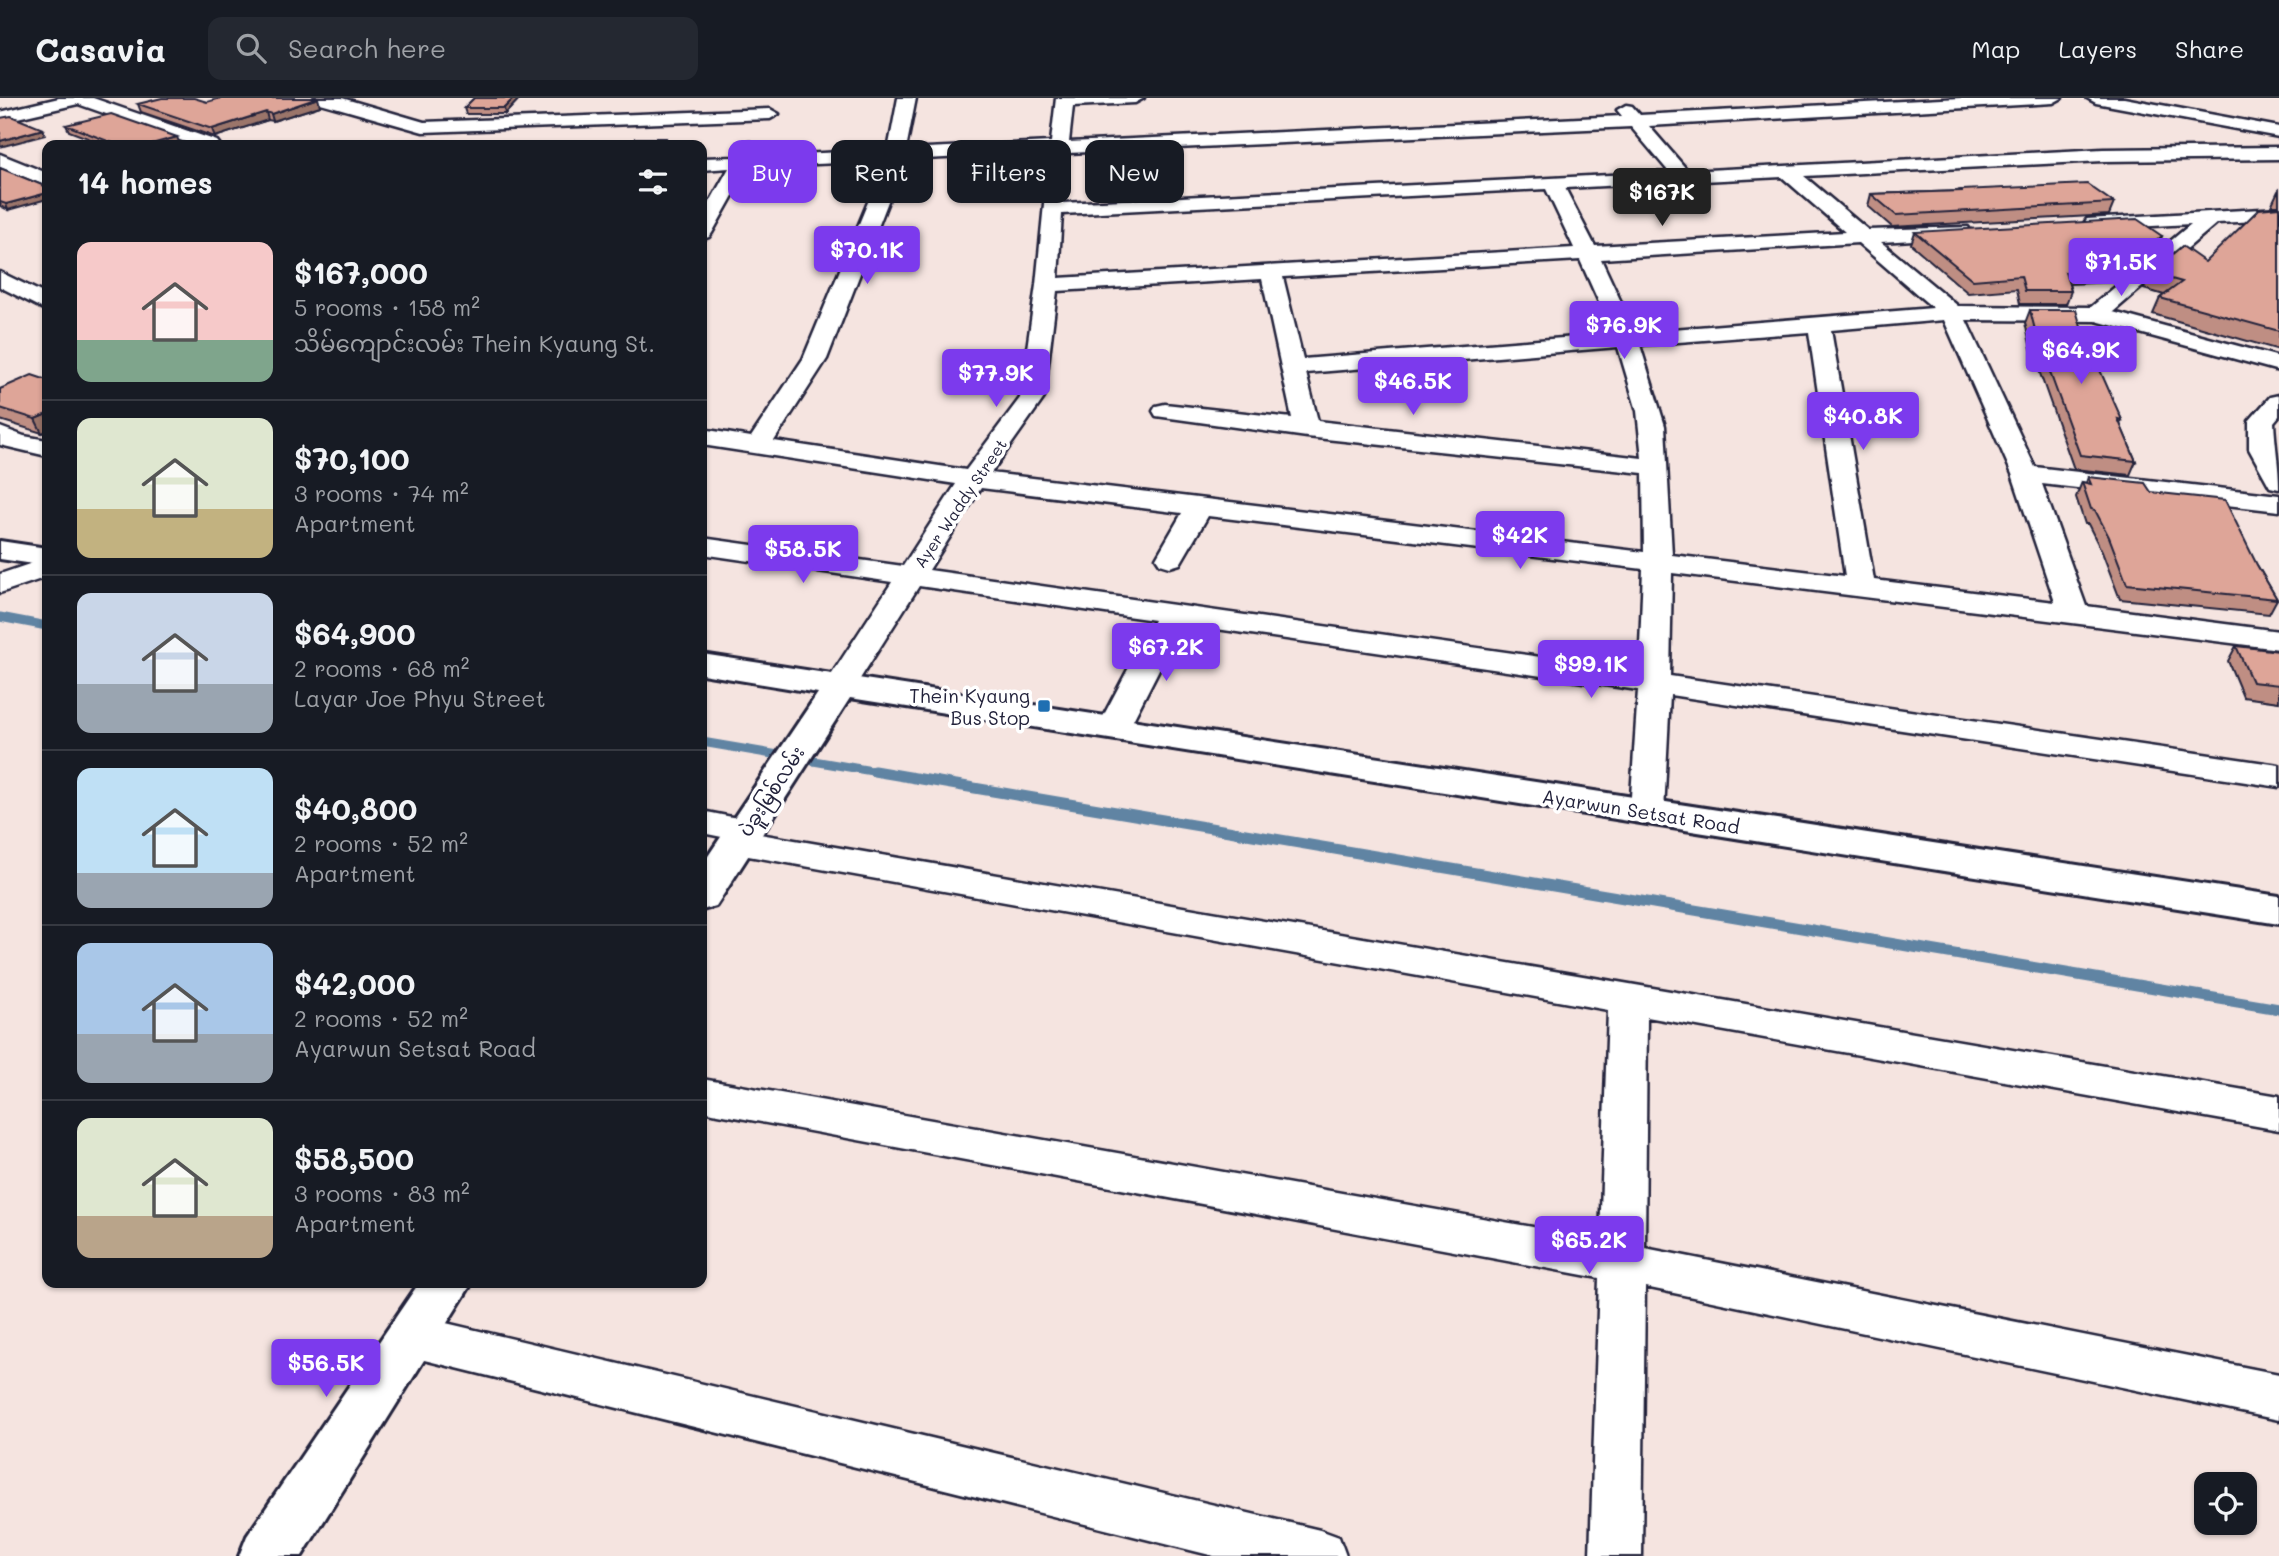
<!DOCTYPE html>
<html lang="en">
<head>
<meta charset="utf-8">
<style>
	:root { --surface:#171b24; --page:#242831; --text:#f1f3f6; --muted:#9ea1a6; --line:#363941; --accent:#7c3aed }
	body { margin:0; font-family:Mali,"Noto Sans Myanmar",sans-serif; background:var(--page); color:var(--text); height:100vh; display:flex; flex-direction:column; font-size:26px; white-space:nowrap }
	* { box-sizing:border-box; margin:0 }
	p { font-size:23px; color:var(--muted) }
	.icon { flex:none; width:38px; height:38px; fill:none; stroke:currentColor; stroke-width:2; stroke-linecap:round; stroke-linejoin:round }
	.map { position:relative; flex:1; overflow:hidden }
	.sheet { position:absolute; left:42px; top:42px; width:665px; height:1148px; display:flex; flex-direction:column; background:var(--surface); border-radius:14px; box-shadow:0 2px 5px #0004 }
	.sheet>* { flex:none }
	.top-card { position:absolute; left:728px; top:42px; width:665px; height:63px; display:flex; gap:14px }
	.tools { position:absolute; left:2194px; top:1374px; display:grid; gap:14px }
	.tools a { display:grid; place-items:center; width:63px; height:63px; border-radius:14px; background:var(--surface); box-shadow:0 2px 5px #0004; font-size:35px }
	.price { position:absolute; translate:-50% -60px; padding:0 16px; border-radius:7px; background:var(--accent); color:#fff; font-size:23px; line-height:46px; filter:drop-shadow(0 2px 4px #0008) }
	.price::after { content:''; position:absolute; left:50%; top:42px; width:21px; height:16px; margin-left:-10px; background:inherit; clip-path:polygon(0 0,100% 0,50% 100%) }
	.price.selected { background:#222; color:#fff }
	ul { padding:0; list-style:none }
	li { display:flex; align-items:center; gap:21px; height:175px; padding:0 35px }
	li+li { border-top:2px solid var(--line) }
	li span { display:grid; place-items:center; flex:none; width:196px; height:140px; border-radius:14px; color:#555 }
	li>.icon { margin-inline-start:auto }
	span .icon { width:84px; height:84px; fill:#fffc; stroke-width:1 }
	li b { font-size:30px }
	h2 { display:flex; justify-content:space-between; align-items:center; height:84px; padding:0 35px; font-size:30px }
	.pill { padding:0 24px; border-radius:14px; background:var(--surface); box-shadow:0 2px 5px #0004; font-size:24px; line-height:63px }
	.pill.selected { background:var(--accent); color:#fff }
	header { display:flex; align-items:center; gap:42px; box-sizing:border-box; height:98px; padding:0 35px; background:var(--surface); border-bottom:2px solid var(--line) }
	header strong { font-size:33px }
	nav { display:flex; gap:38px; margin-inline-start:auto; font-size:24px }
	.search { width:490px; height:63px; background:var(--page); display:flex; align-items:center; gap:18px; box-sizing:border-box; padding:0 24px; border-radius:14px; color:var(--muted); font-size:26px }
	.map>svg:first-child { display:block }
</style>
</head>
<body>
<header>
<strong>Casavia</strong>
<div class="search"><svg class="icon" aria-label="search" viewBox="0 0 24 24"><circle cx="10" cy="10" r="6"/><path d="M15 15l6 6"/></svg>Search here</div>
<nav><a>Map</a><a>Layers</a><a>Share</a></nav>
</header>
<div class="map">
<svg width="2279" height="1458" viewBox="0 0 2279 1458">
	<rect width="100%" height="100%" fill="#f5e4e0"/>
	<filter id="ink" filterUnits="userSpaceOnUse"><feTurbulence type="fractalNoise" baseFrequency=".0143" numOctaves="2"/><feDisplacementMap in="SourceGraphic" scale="14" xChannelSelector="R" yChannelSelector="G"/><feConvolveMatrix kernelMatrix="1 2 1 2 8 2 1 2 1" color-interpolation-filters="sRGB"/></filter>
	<g filter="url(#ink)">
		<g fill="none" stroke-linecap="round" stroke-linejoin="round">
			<path stroke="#6084a3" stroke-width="9" d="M0 519 47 528
				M702 644 884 675"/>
			<path stroke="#6084a3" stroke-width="11" d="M874 673 2279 911"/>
			<g stroke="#22223b" stroke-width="5">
				<path id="minor" d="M59 0H93L217 43 220 47H194L78 6 0 24V14Z
					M314 0H342L424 24 770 11 779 16 770 21 423 34 317 4Z
					M898 0H916L906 51 1051 44 1056 0H1144L1135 5 1073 8 1069 44 1622 18 1617 12 1626 7 1632 8 1640 17 1960 0H2062L2053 5 1649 28 1688 73 2103 51 2279 49V61L2103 63 1804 78 1868 132 1968 129 1971 133 1968 137 1961 139 1881 144 1958 208 2091 209 2191 126 2094 131 2087 129 2084 125 2087 121 2279 110V122L2217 125 2113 214 2279 259V273L2096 223 1966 222 2035 369 2279 397V413L2042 386 2086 508 2279 533V551L1672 475 1670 578 2279 667V689L1670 597 1664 714 1659 722 1647 725 1635 722 1630 714 1638 592 1182 526 1129 630 1125 637 1113 640 1101 637 1097 630 1154 522 919 488 851 595 840 597 829 595 824 588 892 484 702 456V440L903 468 956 386 702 347V331L751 339 803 261 885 63 749 69 712 135 709 139 702 141V118L729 70 702 72V60L736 59 745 45 751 44 760 49 755 58 888 52ZM1631 29 1669 74 1063 105 1068 55ZM1049 55 1036 187 1020 300 966 372 774 343 827 261 904 62ZM1782 79 1845 134 1595 148 1565 90ZM1546 91 1574 150 1058 180 1062 116ZM1858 145 1933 210 1635 234 1601 161ZM1580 162 1613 236 1303 261 1283 179ZM1262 181 1292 320 1165 306 1156 308 1153 313 1156 318 1307 339 1643 375 1644 454 991 375 1044 300 1057 193ZM1944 222 2012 376 2055 504 1874 482 1831 232ZM1809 234 1845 478 1672 457 1665 328 1640 247ZM1618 249 1637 313 1642 360 1318 323 1306 275ZM981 390 1182 415 1156 460 1160 466 1170 469 1180 466 1208 418 1643 471 1639 573 929 472Z
					M2087 0H2124L2279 29V39L2096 5Z
					M0 56 47 75V88L0 69Z
					M0 174 47 197V213L0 189Z
					M2279 297V318L2274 324C2275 347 2279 368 2279 391L2270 389 2249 351V323L2270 299Z
					M0 329 24 338 47 342V358L0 347Z
					M47 460V479L0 495V476Z
					M702 713 757 724 763 732 760 736 2279 998V1032L1647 919 1645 1150 2279 1276V1322L1645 1189 1642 1458H1590L1599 1180 702 1013V981L1600 1141 1608 912 737 756 724 752 719 744 722 739 702 735Z
					M412 1217 1320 1432 1339 1439 1346 1458H1214L412 1259 395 1253 388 1238 395 1223Z"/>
			</g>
			<g stroke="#22223b" stroke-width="6">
				<path id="major" d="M0 443 47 450V468L0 461Z
					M702 556 2279 798V826L850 600 716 808 702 812V767L818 595 702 576Z
					M419 1185H472L302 1458H239L247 1438Z"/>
			</g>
			<use href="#minor" fill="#fff" fill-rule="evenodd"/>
			<use href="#major" fill="#fff" fill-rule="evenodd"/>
		</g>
		<path fill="#bf8e83" stroke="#22223b" stroke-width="2" d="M474 0H520L505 16H466L464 10Z
			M207 4 320 8 273 23 268 22 215 39 141 14 138 6Z
			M66 27 179 44 169 47H106L69 33Z
			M0 70 8 112 0 108Z
			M1961 92 2114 105 2109 117 1892 129 1868 108 1871 96 1961 93Z
			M2279 92V108H2271L2278 93Z
			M2279 109V252L2153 216 2160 200 2164 197 2144 191 2150 175 2205 164Z
			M1915 134 2162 138 2157 151 2117 184 2069 186 2071 193 2066 206H2020L2017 191 1968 195 1911 146Z
			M2030 212 2089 256 2122 322 2120 326 2136 363 2130 377 2074 371 2031 250 2025 225Z
			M47 282V333L42 335 0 322V291Z
			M2088 379 2151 394 2257 467 2277 501 2269 516 2120 501 2102 454 2088 426H2085L2076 399 2082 384 2086 385Z
			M2236 548 2279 553V604L2243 599 2228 563Z"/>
		<path fill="#9b746a" stroke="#22223b" stroke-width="2" d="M318 0 320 8 273 23 271 16Z
			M514 0H520L505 16 504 10Z
			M266 14 268 22 215 39 212 31Z
			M43 31 45 37 0 49V43Z
			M177 39 179 44 169 47H148Z
			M47 95V101L8 112 6 106Z
			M2162 138 2157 151 2117 184 2122 172Z
			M47 316V333L42 335 35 321Z"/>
		<path fill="#dea598" stroke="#22223b" stroke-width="2" d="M162 0H194L207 4 221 0H318L271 16 266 14 212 31 138 6Z
			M474 0H514L504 10H464Z
			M111 16 177 39 148 47H118L66 27Z
			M11 18 43 31 0 43V20Z
			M636 40H666L664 47H632Z
			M0 70 47 89V95L6 106 0 104Z
			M2087 86 2114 105 1896 117 1871 96 1963 93 1961 92Z
			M2279 109V233L2160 200 2182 184 2150 175 2182 148 2205 164 2259 111Z
			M2137 121 2162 138 2122 172 2065 174 2071 193H2025L2021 178 1973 182 1915 134Z
			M2030 212H2076L2089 256 2092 254 2122 322 2118 321 2136 363 2080 357 2036 236Z
			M32 277 47 282V316L35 321 0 310V291Z
			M2088 379 2145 385 2151 394 2225 402 2257 467 2277 501 2127 486 2109 439 2095 412 2091 411 2082 384 2091 386Z
			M2236 548 2279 553V587L2252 584Z"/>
	</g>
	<rect fill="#1f6fb2" stroke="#fff" stroke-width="2.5" x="1037" y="601" width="14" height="14" rx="3.5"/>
	<g text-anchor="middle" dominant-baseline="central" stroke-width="7" stroke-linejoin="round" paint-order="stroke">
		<g font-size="16" fill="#22223b" stroke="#fff">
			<text transform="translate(960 405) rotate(-56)">Ayer Waddy Street</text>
		</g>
		<g font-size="19" fill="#22223b" stroke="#fff" text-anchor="end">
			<text x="1030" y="597">Thein Kyaung<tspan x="1030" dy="22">Bus Stop</tspan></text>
		</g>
		<g font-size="19" fill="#22223b" stroke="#fff">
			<text transform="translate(771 693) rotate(-57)">ပဲခူးမြစ်လမ်း</text>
			<text transform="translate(1641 713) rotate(9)">Ayarwun Setsat Road</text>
		</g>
	</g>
</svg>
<div class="tools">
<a><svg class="icon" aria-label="locate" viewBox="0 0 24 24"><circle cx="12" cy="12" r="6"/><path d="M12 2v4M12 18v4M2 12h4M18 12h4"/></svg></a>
</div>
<b class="price selected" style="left:1662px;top:130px">$167K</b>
<b class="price" style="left:867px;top:188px">$70.1K</b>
<b class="price" style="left:2121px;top:200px">$71.5K</b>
<b class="price" style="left:1624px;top:263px">$76.9K</b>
<b class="price" style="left:2081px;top:288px">$64.9K</b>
<b class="price" style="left:996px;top:311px">$77.9K</b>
<b class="price" style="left:1413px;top:319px">$46.5K</b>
<b class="price" style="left:1863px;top:354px">$40.8K</b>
<b class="price" style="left:1520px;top:473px">$42K</b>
<b class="price" style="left:803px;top:487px">$58.5K</b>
<b class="price" style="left:1166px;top:585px">$67.2K</b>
<b class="price" style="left:1591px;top:602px">$99.1K</b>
<b class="price" style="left:1589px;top:1178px">$65.2K</b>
<b class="price" style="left:326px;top:1301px">$56.5K</b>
<div class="top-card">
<a class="pill selected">Buy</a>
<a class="pill">Rent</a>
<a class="pill">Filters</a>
<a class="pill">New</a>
</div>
<section class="sheet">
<h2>14 homes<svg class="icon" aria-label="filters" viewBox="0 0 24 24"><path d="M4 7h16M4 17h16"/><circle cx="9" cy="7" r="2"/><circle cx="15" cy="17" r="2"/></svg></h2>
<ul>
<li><span style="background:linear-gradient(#f6c9c9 70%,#7fa58c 0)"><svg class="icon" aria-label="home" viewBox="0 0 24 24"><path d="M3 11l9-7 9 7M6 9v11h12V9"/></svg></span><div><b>$167,000</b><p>5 rooms · 158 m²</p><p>သိမ်ကျောင်းလမ်း Thein Kyaung St.</p></div></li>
<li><span style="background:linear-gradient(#dfe7d0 65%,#c2b280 0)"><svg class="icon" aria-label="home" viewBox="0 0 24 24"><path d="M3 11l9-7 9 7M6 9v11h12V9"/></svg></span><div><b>$70,100</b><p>3 rooms · 74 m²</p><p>Apartment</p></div></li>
<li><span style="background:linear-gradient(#c9d6e8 65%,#9aa5b1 0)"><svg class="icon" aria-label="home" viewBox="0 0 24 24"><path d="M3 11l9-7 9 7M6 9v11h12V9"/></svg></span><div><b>$64,900</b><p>2 rooms · 68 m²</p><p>Layar Joe Phyu Street</p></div></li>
<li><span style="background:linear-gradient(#bfe0f5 75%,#9aa5b1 0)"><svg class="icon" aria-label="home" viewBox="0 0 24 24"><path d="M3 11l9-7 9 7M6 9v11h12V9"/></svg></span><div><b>$40,800</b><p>2 rooms · 52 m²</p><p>Apartment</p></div></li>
<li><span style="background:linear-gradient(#a9c7e8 65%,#9aa5b1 0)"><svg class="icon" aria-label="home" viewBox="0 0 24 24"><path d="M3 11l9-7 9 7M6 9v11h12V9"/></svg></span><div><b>$42,000</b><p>2 rooms · 52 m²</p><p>Ayarwun Setsat Road</p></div></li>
<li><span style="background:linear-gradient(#dfe7d0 70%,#b9a48a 0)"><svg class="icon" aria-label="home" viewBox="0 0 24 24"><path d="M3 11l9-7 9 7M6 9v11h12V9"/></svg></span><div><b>$58,500</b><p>3 rooms · 83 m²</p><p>Apartment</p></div></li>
</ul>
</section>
</div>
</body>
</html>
